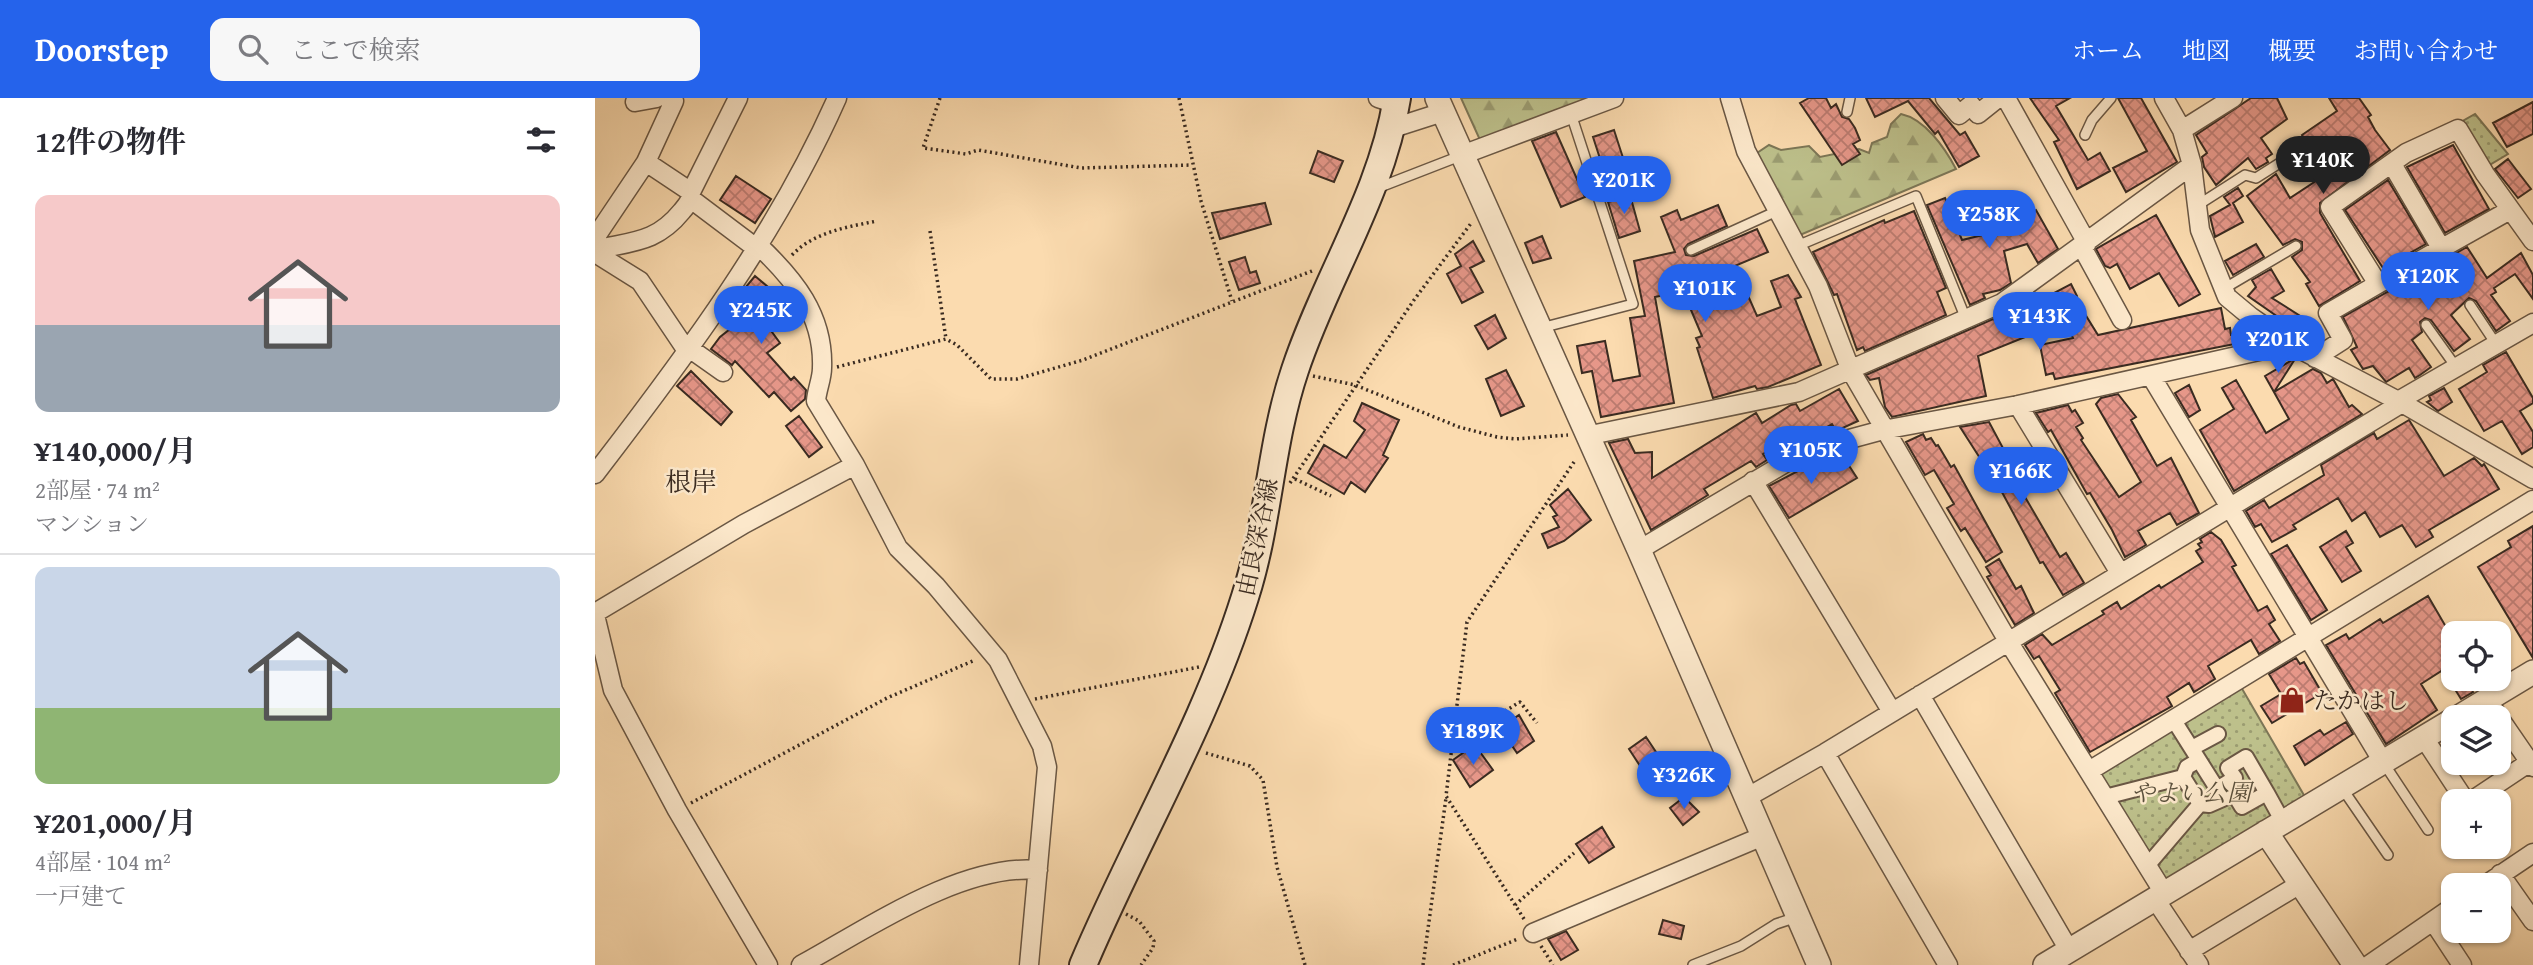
<!DOCTYPE html>
<html lang="ja">
<head>
<meta charset="utf-8">
<style>
	:root { --surface:#fff; --page:#f7f7f7; --text:#2b2b33; --muted:#7c7c81; --line:#e1e1e2; --accent:#2563eb }
	body { margin:0; font-family:"Gentium Book Plus","Noto Serif JP",serif; background:var(--page); color:var(--text); height:100vh; display:flex; flex-direction:column; font-size:26px; white-space:nowrap }
	* { box-sizing:border-box; margin:0 }
	p { font-size:23px; color:var(--muted) }
	.icon { flex:none; width:38px; height:38px; fill:none; stroke:currentColor; stroke-width:2; stroke-linecap:round; stroke-linejoin:round }
	.map { position:relative; flex:1; overflow:hidden }
	.panel { display:flex; flex-direction:column; background:var(--surface); width:595px }
	.panel>* { flex:none }
	.buttons { position:absolute; left:1846px; top:523px; display:grid; gap:14px }
	.buttons a { display:grid; place-items:center; width:70px; height:70px; border-radius:14px; background:var(--surface); box-shadow:0 2px 5px #0004; font-size:35px }
	.price { position:absolute; translate:-50% -60px; padding:0 16px; border-radius:24px; background:var(--accent); color:#fff; font-size:23px; line-height:46px; filter:drop-shadow(0 2px 4px #0008) }
	.price::after { content:''; position:absolute; left:50%; top:42px; width:21px; height:16px; margin-left:-10px; background:inherit; clip-path:polygon(0 0,100% 0,50% 100%) }
	.price.active { background:#222; color:#fff }
	ul { padding:0; list-style:none }
	li { display:grid; align-content:center; gap:14px; height:371px; padding:0 35px }
	li+li { border-top:2px solid var(--line) }
	li span { display:grid; place-items:center; height:217px; border-radius:14px; color:#555 }
	li>.icon { margin-inline-start:auto }
	span .icon { width:126px; height:126px; fill:#fffc; stroke-width:1 }
	li b { font-size:30px }
	h2 { display:flex; justify-content:space-between; align-items:center; height:84px; padding:0 35px; font-size:30px }
	header { display:flex; align-items:center; gap:42px; box-sizing:border-box; height:98px; padding:0 35px; background:var(--accent); color:#fff }
	header strong { font-size:33px }
	nav { display:flex; gap:38px; margin-inline-start:auto; font-size:24px }
	.search { width:490px; height:63px; background:var(--page); display:flex; align-items:center; gap:18px; box-sizing:border-box; padding:0 24px; border-radius:14px; color:var(--muted); font-size:26px }
	main { display:flex; flex:1; min-height:0 }
	.map>svg:first-child { display:block }
</style>
</head>
<body>
<header>
<strong>Doorstep</strong>
<div class="search"><svg class="icon" aria-label="search" viewBox="0 0 24 24"><circle cx="10" cy="10" r="6"/><path d="M15 15l6 6"/></svg>ここで検索</div>
<nav><a>ホーム</a><a>地図</a><a>概要</a><a>お問い合わせ</a></nav>
</header>
<main>
<section class="panel">
<h2>12件の物件<svg class="icon" aria-label="filters" viewBox="0 0 24 24"><path d="M4 7h16M4 17h16"/><circle cx="9" cy="7" r="2"/><circle cx="15" cy="17" r="2"/></svg></h2>
<ul>
<li><span style="background:linear-gradient(#f6c9c9 60%,#9aa5b1 0)"><svg class="icon" aria-label="home" viewBox="0 0 24 24"><path d="M3 11l9-7 9 7M6 9v11h12V9"/></svg></span><div><b>¥140,000/月</b><p>2部屋 · 74 m²</p><p>マンション</p></div></li>
<li><span style="background:linear-gradient(#c9d6e8 65%,#8fb573 0)"><svg class="icon" aria-label="home" viewBox="0 0 24 24"><path d="M3 11l9-7 9 7M6 9v11h12V9"/></svg></span><div><b>¥201,000/月</b><p>4部屋 · 104 m²</p><p>一戸建て</p></div></li>
</ul>
</section>
<div class="map">
<svg width="1938" height="867" viewBox="0 0 1938 867">
	<defs>
		<pattern id="forest-firs" width="22" height="20" patternUnits="userSpaceOnUse" patternTransform="scale(1.75)"><rect width="22" height="20" fill="#bdc08b"/><path d="M5 1l3.5 6h-7zM16 11l3.5 6h-7z" fill="#9b9c71"/></pattern>
		<pattern id="park-dots" width="8" height="8" patternUnits="userSpaceOnUse" patternTransform="scale(1.75)"><rect width="8" height="8" fill="#bdc08b"/><path d="M2 2h.1M6 6h.1" fill="none" stroke="#9b9c71" stroke-width="1.8" stroke-linecap="round"/></pattern>
		<pattern id="building-cross-hatch" width="8" height="8" patternUnits="userSpaceOnUse" patternTransform="scale(1.75)"><rect width="8" height="8" fill="#e69789"/><path d="M0 0l8 8M0 8l8-8" fill="none" stroke="#bb7b70"/></pattern>
	</defs>
	<rect width="100%" height="100%" fill="#fbdbaf"/>
	<filter id="stains"><feTurbulence type="fractalNoise" baseFrequency=".00286" numOctaves="4"/><feColorMatrix values="0 0 0 0 .2 0 0 0 0 .09 0 0 0 0 .02 0 0 0 .5 -.17"/></filter>
	<radialGradient id="worn" r=".72"><stop offset=".6" stop-color="#630" stop-opacity="0"/><stop offset="1" stop-color="#630" stop-opacity=".3"/></radialGradient>
	<path fill="url(#forest-firs)" stroke="#7c7656" stroke-width="2" d="M866 0H999L885 42Z
		M1306 16C1330 21 1350 50 1361 71L1205 137 1159 57 1174 47 1186 52 1214 48 1225 59 1264 51 1274 55 1277 45 1292 39 1296 26Z"/>
	<path fill="url(#park-dots)" stroke="#7c7656" stroke-width="2" d="M1880 16 1913 56 1891 69 1866 24Z
		M1646 589 1710 699 1576 781 1568 779 1506 679 1509 671Z"/>
	<path fill="url(#building-cross-hatch)" stroke="#3a2b21" stroke-width="2" d="M1214 0H1231L1236 10 1241 6 1247 19 1254 21 1260 30 1265 42 1258 46 1265 56 1247 67 1205 5Z
		M1271 0H1334L1365 37 1370 34 1384 58 1364 69 1343 33 1340 36 1313 3 1280 19Z
		M1435 0H1475L1461 8 1493 62 1505 55 1515 73 1482 91 1459 44 1464 42Z
		M1523 0H1546L1582 64 1531 94 1518 70 1552 53Z
		M1656 0H1682L1692 21 1666 40 1677 56 1671 60 1673 64 1661 71 1653 60 1621 87 1609 69 1607 59 1612 55 1601 37Z
		M1734 0H1764L1776 17 1773 19 1780 32 1795 52 1725 105V115L1765 183 1724 208 1711 186 1715 184 1697 159 1707 152V144L1700 141 1688 147 1652 98 1681 76 1695 100 1730 77 1707 37 1742 13Z
		M1938 4V36L1912 49 1898 25Z
		M1019 32 1030 66 1009 73 998 39Z
		M961 34 990 99 966 109 937 43Z
		M1858 47 1894 111 1850 135 1812 69Z
		M723 53 748 63 739 84 715 75Z
		M1913 61 1936 91 1923 100 1900 71Z
		M141 78 176 101 160 125 125 102Z
		M1793 82 1831 146 1788 170 1750 112Z
		M1643 90 1648 98 1638 105 1648 124 1620 139 1615 118 1635 107 1629 99Z
		M1035 97 1045 133 1024 140 1013 104Z
		M1350 100 1367 142 1425 128 1422 123 1441 112 1463 151 1443 165 1432 146 1409 153 1416 185 1405 192 1388 196 1390 200 1375 207 1332 107Z
		M670 105 676 126 625 141 617 115Z
		M1123 107 1132 128 1093 146 1089 151 1091 157 1099 158 1162 131 1173 154 1111 180 1122 206 1151 193 1162 218 1186 209 1176 183 1193 177 1206 199 1200 201 1226 267 1173 289 1162 291 1160 288 1118 300 1102 250 1105 249 1101 240 1107 238 1088 193 1060 199 1079 305 1006 319 997 273 987 275 982 248 1010 243 1018 283 1045 278 1035 220 1050 218 1039 163 1080 154 1066 119 1082 112 1086 122Z
		M1319 113 1351 190 1342 194 1351 217 1270 253 1268 249 1262 252 1242 196 1239 197 1218 154 1289 122 1290 125Z
		M1561 117 1605 196 1584 208 1564 175 1535 191 1522 166 1515 170 1510 168 1501 151Z
		M947 138 956 160 938 165 930 145Z
		M878 143 889 163 875 170 888 194 867 205 852 176 866 168 860 156Z
		M1661 146 1669 159 1638 177 1630 163Z
		M1872 149 1892 180 1926 155 1938 177V201L1920 176 1899 190 1901 194 1896 197 1915 223 1901 233 1881 203 1874 200 1856 217 1875 241 1859 253 1836 222 1830 220 1825 224 1827 234 1817 242 1836 269 1825 277 1820 280 1814 270 1791 284 1778 268 1768 271 1756 252 1762 249 1748 219Z
		M650 159 655 175 661 173 665 185 644 192 634 164Z
		M1676 171 1689 193 1677 200 1721 228 1712 242 1681 222 1683 219 1653 198 1661 189 1657 182Z
		M160 178 198 210 177 234 185 245 172 255 196 282 199 279 211 292 210 301 196 313 179 294 174 299 140 263 137 267 116 251 125 239 168 205 150 190Z
		M1476 186 1482 198 1480 200 1503 237 1626 210 1630 231 1635 230 1636 237 1648 234 1650 244 1460 281 1458 275 1451 277 1445 247 1478 240 1462 209 1439 222 1445 233 1383 258 1391 298 1297 319 1290 309 1284 280 1275 282 1271 277 1398 221 1404 224Z
		M900 217 911 240 893 251 880 228Z
		M1911 254 1938 300V305L1925 313 1938 334V349L1927 356 1907 323 1889 333 1864 291 1892 274 1888 267Z
		M1699 261H1700L1679 294 1670 278Z
		M1718 271 1726 275 1732 285 1738 281 1754 309 1757 307 1767 316 1639 393 1605 332 1639 311 1627 290 1641 282 1671 335 1694 321 1679 294Z
		M911 272 929 308 906 318 891 281Z
		M96 273 137 314 126 327 82 288Z
		M1594 287 1605 312 1594 319 1580 295Z
		M1849 290 1857 304 1843 313 1832 304 1836 302 1834 298Z
		M1244 291 1263 323 1241 333 1237 326 1197 349 1192 341 1168 356 1172 362 1161 369 1156 363 1109 391 1113 397 1056 432 1014 345 1033 341 1040 355 1057 354V380L1161 315 1167 325 1196 307 1201 306 1205 313Z
		M1523 296 1541 319 1536 322 1562 368 1576 360 1604 415 1582 427 1575 415 1543 433 1551 447 1530 459 1517 432 1495 395 1492 396 1456 332 1453 334 1441 315 1473 307 1477 314 1480 312 1488 325 1481 329 1488 340 1486 342 1524 399 1546 384 1501 306 1506 300Z
		M767 305 804 322 788 357 793 360 770 394 756 384 749 396 713 375 729 347 751 360 770 332 759 323Z
		M204 318 227 349 214 359 191 328Z
		M1814 322 1849 378 1879 360 1887 368 1889 366 1904 391 1834 432 1838 439 1821 449 1807 427 1785 439 1770 414 1757 423 1743 400 1698 427 1701 431 1677 444 1666 426 1660 429 1651 413 1669 402 1674 410 1729 377 1726 367 1779 335 1782 341Z
		M1394 324 1409 352 1405 354 1423 387 1465 459 1471 455 1489 485 1468 497 1448 464 1445 465 1408 396 1365 329Z
		M1328 336 1331 342 1336 340 1341 348 1343 347 1356 369 1359 367 1407 454 1391 464 1370 430 1366 433 1352 410 1359 406 1339 372 1330 377 1311 344Z
		M1249 360 1262 380 1194 420 1174 388 1222 363 1227 372Z
		M973 391 996 422 969 443 953 450 947 436 964 429 958 419 962 417 955 407Z
		M1938 428V560L1883 469 1916 449 1913 443Z
		M1751 433 1758 445 1751 449 1766 473 1747 484 1725 449Z
		M1616 434 1626 442 1641 467 1637 469 1663 513 1672 508 1680 522 1674 526 1685 543 1664 556 1656 542 1613 568 1620 581 1599 594 1594 585 1572 599 1577 608 1495 654 1460 595 1465 592 1444 558 1439 561 1430 547 1447 536 1457 547 1509 516 1507 513 1522 504 1526 511 1564 487 1566 490 1608 464 1601 453 1606 450 1603 446 1607 444 1605 441Z
		M1692 447 1732 512 1716 522 1676 456Z
		M1404 461 1421 491 1426 488 1439 515 1420 527 1392 479 1396 477 1391 469Z
		M1833 498 1858 541V581H1871L1878 594 1866 601 1848 572 1826 586 1842 612 1791 646 1731 547 1751 536 1754 541 1785 521 1788 525Z
		M1701 560 1705 566 1709 564 1727 595 1677 625 1666 608 1686 596 1674 576Z
		M924 617 939 643 922 655 905 630Z
		M1751 624 1758 636 1710 667 1699 648 1725 632 1729 637Z
		M1051 639 1067 663 1049 674 1034 651Z
		M875 650 880 657 885 654 898 672 875 689 858 662Z
		M1089 699 1104 714 1088 727 1075 710Z
		M1007 729 1019 749 994 765 981 746Z
		M1068 822 1089 828 1086 841 1064 836Z
		M971 833 983 852 966 862 953 841Z"/>
	<g fill="none" stroke-linecap="round" stroke-linejoin="round">
		<g stroke="#6a5744" stroke-width="12">
			<path id="service" d="M1252 14 1255 0
				M1490 37 1497 22 1516 0
				M780 91 865 58
				M1603 107 1650 77 1661 80 1691 61
				M1202 148 1321 98 1371 221
				M1096 152 1182 113
				M1630 190 1701 148
				M1875 207 1901 246
				M1831 227 1861 269
				M946 230 1038 206 976 16
				M1788 664 1833 732
				M1747 690 1793 757
				M1098 867 1146 848 1181 826 1202 819"/>
		</g>
		<g stroke="#6a5744" stroke-width="18">
			<path id="pedestrian" d="M1578 621 1626 697
				M1597 650 1623 636
				M1588 679 1605 706
				M1622 691 1640 680 1633 670 1651 659 1672 695
				M1510 699 1588 679 1592 669 1604 662
				M1552 768 1605 706 1614 707 1639 696 1647 709 1672 695 1688 724"/>
		</g>
		<g stroke="#6a5744" stroke-width="21">
			<path id="minor" d="M783 0 801 6
				M1135 0 1151 53 1223 188 1256 273 1413 543 1569 795
				M1350 0 1364 17 1376 7 1383 16 1403 0
				M1411 0 1492 145
				M1569 0 1587 32 1597 67 1605 132 1632 199 1656 219 1695 246 1807 305 1938 381
				M40 4 62 0
				M795 31 848 14
				M1587 32 1638 0
				M867 57 1019 0
				M51 64 96 94
				M1797 66 1846 150
				M96 101 161 150
				M0 140 51 64 79 3 74 0
				M163 147C199 181 229 217 227 270 227 281 222 291 221 303L260 367 303 450 341 488 403 562 447 648 452 669 434 867
				M1487 149 1527 222
				M0 152C38 143 61 145 87 113 93 106 96 102 96 94L143 0
				M0 155 45 183 92 253
				M1783 186 1915 112
				M94 250 128 274
				M1720 260 1748 242 1733 215 1783 186 1735 109 1811 55 1863 31 1890 76 1938 143
				M1556 278 1788 664
				M1803 303 1938 225
				M1423 307 1525 475
				M991 338 1204 294 1407 205 1597 67
				M0 376C91 258 182 136 242 0
				M1158 383 1297 614
				M1044 452 1197 361 1236 346 1288 332 1423 307 1695 246
				M0 515 149 426 260 367
				M0 517 18 592 82 712 173 867
				M1325 597 1474 852
				M1892 602 1938 669
				M1829 640 1871 704
				M1230 655 1353 867
				M1494 673 1938 402
				M1151 700 1230 655 1807 305
				M1875 704 1935 664
				M1905 776 1938 823
				M1889 788 1938 755
				M1560 801 1604 867
				M1838 823 1867 867
				M938 835 1168 738
				M1594 853 1705 786
				M206 867C272 831 367 765 443 772
				M1774 867 1858 809"/>
		</g>
		<g stroke="#6a5744" stroke-width="26">
			<path id="tertiary" d="M842 0 1044 452 1224 867
				M1862 620 1938 574
				M1671 734 1760 867
				M1450 867 1858 622"/>
		</g>
		<g stroke="#3a2b21" stroke-width="30">
			<path id="secondary" d="M488 867C540 744 610 627 650 499 674 425 675 346 700 272 730 181 787 96 802 0"/>
		</g>
		<path stroke="#3a2b21" stroke-width="3.5" stroke-dasharray="2 3.5" stroke-linecap="butt" d="M345 0 328 50 371 56 383 52 486 70 597 67
			M584 0 606 103 637 203
			M335 133 351 241
			M197 157C219 134 252 129 282 123
			M242 269 351 241 362 247 396 281H422L488 262 717 173
			M718 278 760 287 864 329 902 339 920 341 973 337
			M700 381 736 398
			M695 385 819 202 877 124
			M440 601 604 569
			M858 644 925 604 942 625
			M611 655 655 668 668 682 682 769 710 867
			M96 705 292 600 380 562
			M920 807 979 755
			M531 816 544 823 559 843 558 850 546 867
			M929 821 851 698 872 524 981 361
			M946 848 958 867
			M828 867 851 700
			M858 867 923 841"/>
		<use href="#service" stroke="#fce8cb" stroke-width="9"/>
		<use href="#pedestrian" stroke="#fce8cb" stroke-width="14"/>
		<use href="#minor" stroke="#fce8cb" stroke-width="18"/>
		<use href="#tertiary" stroke="#fce8cb" stroke-width="23"/>
		<use href="#secondary" stroke="#fce8cb" stroke-width="26"/>
	</g>
	<defs>
		<g id="shop-bare" transform="scale(2.1)"><path d="M-5-2.5h2.3a2.7 3.5 0 0 1 5.4 0H5L5.5 6h-11ZM-1.5-2.5h3a1.5 2.3 0 0 0-3 0Z" fill="#8f2418" stroke="#fce8cb" stroke-width="2.5" paint-order="stroke"/></g>
	</defs>
	<g fill-rule="evenodd">
		<use href="#shop-bare" x="1697" y="602"/>
	</g>
	<g text-anchor="middle" dominant-baseline="central" stroke-width="5" stroke-linejoin="round" paint-order="stroke">
		<g font-size="24" fill="#3a2b21" stroke="#fce8cb">
			<text transform="translate(662 439) rotate(-78)">由良深谷線</text>
		</g>
		<g font-size="24" fill="#3a2b21" stroke="#fce8cb" text-anchor="start">
			<text x="1718" y="602">たかはし</text>
		</g>
		<g font-size="24" font-style="italic" fill="#5b503c" stroke="#fce8cb">
			<text x="1596" y="694">やよい公園</text>
		</g>
		<g font-size="26" fill="#3a2b21" stroke="#fce8cb">
			<text x="96" y="383">根岸</text>
		</g>
	</g>
	<rect width="100%" height="100%" filter="url(#stains)"/>
	<rect width="100%" height="100%" fill="url(#worn)"/>
</svg>
<div class="buttons">
<a><svg class="icon" aria-label="locate" viewBox="0 0 24 24"><circle cx="12" cy="12" r="6"/><path d="M12 2v4M12 18v4M2 12h4M18 12h4"/></svg></a>
<a><svg class="icon" aria-label="layers" viewBox="0 0 24 24"><path d="M12 4l9 5-9 5-9-5zM3 14l9 5 9-5"/></svg></a>
<a>+</a>
<a>−</a>
</div>
<b class="price active" style="left:1728px;top:98px">¥140K</b>
<b class="price" style="left:1029px;top:118px">¥201K</b>
<b class="price" style="left:1394px;top:152px">¥258K</b>
<b class="price" style="left:1833px;top:214px">¥120K</b>
<b class="price" style="left:1110px;top:226px">¥101K</b>
<b class="price" style="left:166px;top:248px">¥245K</b>
<b class="price" style="left:1445px;top:254px">¥143K</b>
<b class="price" style="left:1683px;top:277px">¥201K</b>
<b class="price" style="left:1216px;top:388px">¥105K</b>
<b class="price" style="left:1426px;top:409px">¥166K</b>
<b class="price" style="left:878px;top:669px">¥189K</b>
<b class="price" style="left:1089px;top:713px">¥326K</b>
</div>
</main>
</body>
</html>
